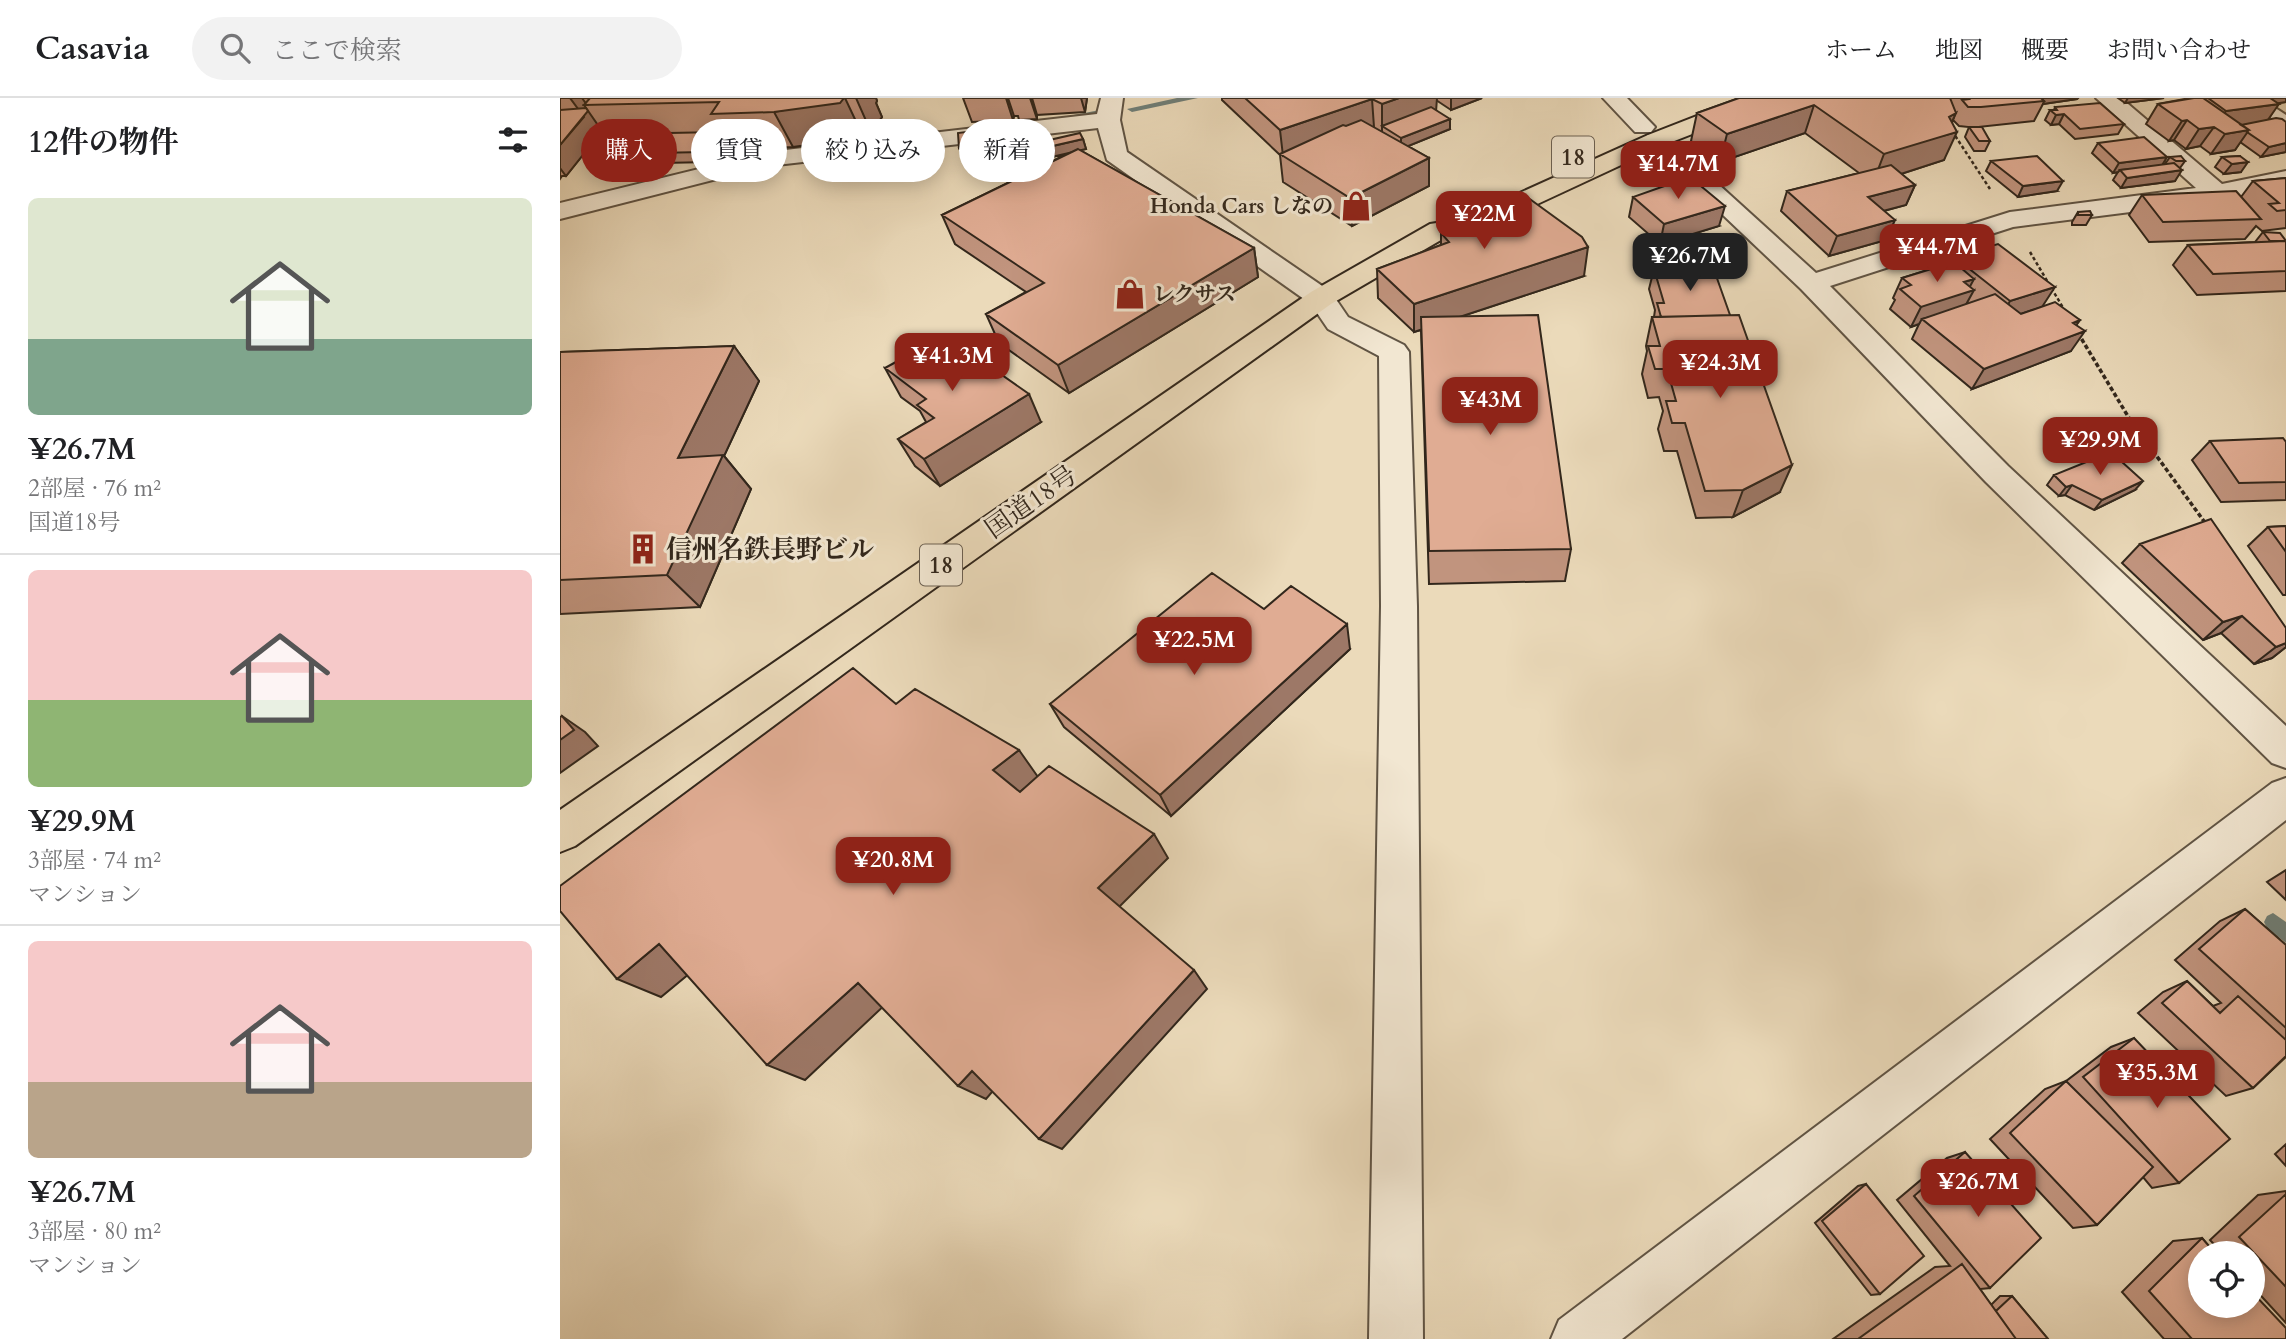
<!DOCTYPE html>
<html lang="ja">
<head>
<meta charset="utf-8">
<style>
	:root { --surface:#fff; --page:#f2f2f2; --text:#202124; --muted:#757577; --line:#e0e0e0; --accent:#8f2418 }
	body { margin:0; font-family:Cardo,"Noto Serif JP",serif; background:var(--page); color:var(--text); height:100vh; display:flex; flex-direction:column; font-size:26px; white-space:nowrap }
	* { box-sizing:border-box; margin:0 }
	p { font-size:23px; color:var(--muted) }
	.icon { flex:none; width:38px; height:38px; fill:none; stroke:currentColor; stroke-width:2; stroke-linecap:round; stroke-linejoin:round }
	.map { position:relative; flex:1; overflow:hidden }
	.panel { display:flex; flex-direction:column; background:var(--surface); width:560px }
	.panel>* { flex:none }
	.hud { position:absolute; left:21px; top:21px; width:665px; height:63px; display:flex; gap:14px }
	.buttons { position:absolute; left:1628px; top:1143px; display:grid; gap:14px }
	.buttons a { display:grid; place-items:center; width:77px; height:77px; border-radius:50%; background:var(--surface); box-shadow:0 4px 18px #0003; font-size:35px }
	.price { position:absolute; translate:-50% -60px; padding:0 16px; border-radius:14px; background:var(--accent); color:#fff; font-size:23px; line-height:46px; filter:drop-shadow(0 2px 4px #0008) }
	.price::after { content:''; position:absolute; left:50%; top:42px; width:21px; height:16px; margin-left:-10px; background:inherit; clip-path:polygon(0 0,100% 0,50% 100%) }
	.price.active { background:#222; color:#fff }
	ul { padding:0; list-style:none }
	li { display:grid; align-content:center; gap:14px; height:371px; padding:0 28px }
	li+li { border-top:2px solid var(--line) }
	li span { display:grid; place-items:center; height:217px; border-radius:10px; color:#555 }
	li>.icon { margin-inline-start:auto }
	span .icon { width:126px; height:126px; fill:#fffc; stroke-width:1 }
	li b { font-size:30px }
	h2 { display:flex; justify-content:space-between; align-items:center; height:84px; padding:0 28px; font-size:30px }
	.pill { padding:0 24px; border-radius:32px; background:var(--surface); box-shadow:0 4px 18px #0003; font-size:24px; line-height:63px }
	.pill.active { background:var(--accent); color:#fff }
	header { display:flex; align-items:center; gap:42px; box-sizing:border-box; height:98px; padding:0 35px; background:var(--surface); border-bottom:2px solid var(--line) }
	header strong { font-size:33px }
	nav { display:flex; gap:38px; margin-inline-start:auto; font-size:24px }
	.search { width:490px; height:63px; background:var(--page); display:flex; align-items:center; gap:18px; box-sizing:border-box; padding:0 24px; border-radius:38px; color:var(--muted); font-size:26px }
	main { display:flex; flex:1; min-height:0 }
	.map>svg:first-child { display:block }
</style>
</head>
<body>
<header>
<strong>Casavia</strong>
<div class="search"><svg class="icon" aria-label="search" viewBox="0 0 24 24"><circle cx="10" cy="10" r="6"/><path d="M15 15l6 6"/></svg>ここで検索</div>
<nav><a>ホーム</a><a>地図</a><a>概要</a><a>お問い合わせ</a></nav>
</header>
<main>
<section class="panel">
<h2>12件の物件<svg class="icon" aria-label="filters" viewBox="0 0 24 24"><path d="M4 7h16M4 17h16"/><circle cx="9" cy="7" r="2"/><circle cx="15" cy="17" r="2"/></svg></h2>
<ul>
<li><span style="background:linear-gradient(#dfe7d0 65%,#7fa58c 0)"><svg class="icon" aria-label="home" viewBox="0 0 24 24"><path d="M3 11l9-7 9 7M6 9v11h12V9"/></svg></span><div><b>¥26.7M</b><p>2部屋 · 76 m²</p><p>国道18号</p></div></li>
<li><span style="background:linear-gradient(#f6c9c9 60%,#8fb573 0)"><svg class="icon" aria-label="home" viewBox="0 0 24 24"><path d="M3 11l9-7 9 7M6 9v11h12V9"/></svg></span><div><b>¥29.9M</b><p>3部屋 · 74 m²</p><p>マンション</p></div></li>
<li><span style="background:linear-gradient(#f6c9c9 65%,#b9a48a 0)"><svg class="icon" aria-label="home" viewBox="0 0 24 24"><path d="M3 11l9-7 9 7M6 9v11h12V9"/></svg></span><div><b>¥26.7M</b><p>3部屋 · 80 m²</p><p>マンション</p></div></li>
</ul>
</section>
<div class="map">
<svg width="1726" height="1241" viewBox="0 0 1726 1241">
	<rect width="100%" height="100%" fill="#ebdaba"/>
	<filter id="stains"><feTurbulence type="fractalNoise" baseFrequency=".00286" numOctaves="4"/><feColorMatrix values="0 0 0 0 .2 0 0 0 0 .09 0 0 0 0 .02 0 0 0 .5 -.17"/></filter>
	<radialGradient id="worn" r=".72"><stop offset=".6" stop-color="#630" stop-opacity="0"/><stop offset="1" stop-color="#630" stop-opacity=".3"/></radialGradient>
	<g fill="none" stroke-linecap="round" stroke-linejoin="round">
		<path fill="#707f78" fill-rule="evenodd" d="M617 0H638L572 14 567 11Z
			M540 12 543 13V17L498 24 493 21Z
			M1713 815 1726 824V845L1707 830 1704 824 1707 818Z"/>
		<g stroke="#605444" stroke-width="4">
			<path id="minor" d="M541 0H563L560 22 567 54 771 194 788 219 844 247 849 254 857 508 863 1241H809L821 508 819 258 768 231 751 206 547 62 538 30 208 68 0 121V105L208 54 537 16Z
				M1043 0H1067L1095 29 1091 34H1075Z
				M1536 0H1561L1662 86 1726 73V87L1657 103 1453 129 1270 188 1448 368 1726 628V670L1712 665 1426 384 1241 191 1084 42 1088 37H1104L1256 175 1450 114 1636 90Z
				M1674 0H1700L1726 17V35L1718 33Z
				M1726 680V722L1062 1241H991L999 1222 1712 685Z"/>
		</g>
		<g stroke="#32271c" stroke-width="4">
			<path id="highway" d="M1183 0H1215L1212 5 1104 47 917 134 886 139 771 206 15 748 0 754V712L751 194 870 126 902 121 1088 37Z"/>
		</g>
		<path stroke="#32271c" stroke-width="2.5" stroke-dasharray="3.5 2.5" stroke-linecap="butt" d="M1392 33 1430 91
			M1470 154 1505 213"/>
		<path stroke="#32271c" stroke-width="3.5" stroke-dasharray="4.5 2.5" stroke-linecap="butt" d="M1518 235 1569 320 1646 426"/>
		<use href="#minor" fill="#f2e7d2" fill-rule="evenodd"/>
		<use href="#highway" fill="#ebdaba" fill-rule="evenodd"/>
	</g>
	<path fill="#c1947e" stroke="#32271c" stroke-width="2" d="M0 0H316L317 3 316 5 322 19 311 34H301L297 40 233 49 172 51 165 39H161L164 44 150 64 102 65 99 61 92 69 43 70 35 60 49 42 42 33 6 78H2L0 81Z
		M403 0H527L525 14 477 17V21L459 22 458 18H454L453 22 412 24Z
		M662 0H922L891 12 876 2V12L890 31 848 48 869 60V88L792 128 723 84 720 57 662 2Z
		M1179 0H1518L1517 1 1483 6 1474 23 1418 29 1430 43 1425 53H1414L1405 39 1409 29 1399 28 1393 22 1395 16 1392 25 1384 62 1341 76 1355 87 1346 107 1324 113 1326 142 1269 158 1221 113 1227 93 1299 75 1245 35 1160 64 1131 43 1137 15Z
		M1558 0H1604L1565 5Z
		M1630 0H1726V4L1718 5 1708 22 1726 54 1701 59 1680 44 1675 52 1651 56 1640 48 1626 51 1614 42 1609 43 1586 26 1598 6Z
		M1495 9 1564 26 1558 36 1515 41 1499 26 1491 27 1485 22 1490 12H1494Z
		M523 41 526 51 520 52 694 150 698 179 509 295 439 245 426 216 466 194 395 146 382 117 509 55 466 65 459 49Z
		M1538 45 1607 59 1602 66H1605L1610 59 1625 63 1620 70 1615 83 1561 90 1553 82 1558 74 1553 75 1532 55Z
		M1680 58 1681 74 1664 76 1655 69 1662 59Z
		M1431 63 1497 93 1458 99 1426 73Z
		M1726 80V130L1702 133 1696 128 1685 141 1589 144 1569 117 1582 97 1681 99 1693 83Z
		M1073 99 1159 128 1100 146 1069 119Z
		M1518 114 1532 117 1526 127H1512V124Z
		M1703 134 1726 143V193L1637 197 1613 167 1628 147 1695 144Z
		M881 135 1024 178 902 218 1011 451 1005 483 869 486 861 232 854 234 818 200 817 171 881 147Z
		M1381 145 1482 209 1520 222 1516 227 1511 253 1412 291 1352 241 1359 226 1351 229 1330 211 1335 202 1333 200 1342 180 1377 169 1371 165Z
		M1094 171 1220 394 1173 419 1136 420 1117 353H1104L1098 331 1103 313 1099 299 1088 300 1082 276 1087 253 1086 248 1092 219H1094L1095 212 1089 191Z
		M174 248 199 283 164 358 191 391 140 509 0 516V254Z
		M325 270 481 324 380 388 355 368 338 341 366 324 360 313 341 299Z
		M1650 343 1726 344V402L1661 404 1632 362Z
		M1494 377 1575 392 1534 412 1505 397 1499 398 1487 387Z
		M1726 428V497H1723L1688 448 1708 429Z
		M1580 446 1726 530V549L1712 560 1694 566 1661 535 1643 542 1562 465Z
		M704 511 790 551 611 718 504 629 490 606Z
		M1726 772V802L1707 784Z
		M1685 811 1726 847V959L1693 990 1666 998 1578 915 1603 894 1627 883 1653 908 1661 905 1615 862 1660 823Z
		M1574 940 1619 1085 1592 1090 1583 1079 1537 1127 1513 1130 1430 1041 1485 991 1506 983 1551 949Z
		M1726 1046V1068L1715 1056Z
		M1405 1054 1430 1190 1420 1191 1431 1207 1440 1198H1452L1488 1241H1273L1375 1169 1390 1168 1337 1102 1387 1060Z
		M1306 1086 1320 1196 1311 1197 1255 1125 1298 1088Z
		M1726 1093V1225L1692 1188V1155H1662L1650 1142 1698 1097Z
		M1642 1140 1726 1241H1604L1562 1194 1613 1143Z"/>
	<path fill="#9d7867" stroke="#32271c" stroke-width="2" d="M10 0H22L27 7H24L42 33 6 78 0 70V47L24 19Z
		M285 0 301 34 297 40 233 49 214 14Z
		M296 0H316L317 3 316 5 322 19 311 34Z
		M446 0H448L454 18 453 22Z
		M470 0H472L477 17V21Z
		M521 0H527L525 14Z
		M839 0H877L876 14 822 28V35V6Z
		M891 0H922L891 12Z
		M1480 0H1518L1517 1 1483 6 1484 3Z
		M1568 0H1604L1565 5Z
		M1712 0H1726V4L1707 7Z
		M812 1 814 29 723 58 720 32Z
		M1719 6 1705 26 1655 30 1666 13Z
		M1254 7 1245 35 1160 64 1167 36Z
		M1396 15 1386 37 1397 34 1384 62 1313 85 1324 56Z
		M1504 16 1499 26 1491 27 1496 17Z
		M890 21V31L841 51V40Z
		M1627 22 1614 42 1609 43 1622 23Z
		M451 28 454 38 457 52 403 60 399 50Z
		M1654 29 1640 48 1626 51 1639 31Z
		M1689 32 1675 52 1651 56 1665 36Z
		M158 34 164 44 150 64 144 54Z
		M103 36 109 46 95 55 99 61 92 69 85 59Z
		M523 41 526 51 466 65 462 55Z
		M1726 45V54L1701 59 1709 49Z
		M436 59 440 69 413 75 408 64Z
		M1607 59 1601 69 1560 72 1558 74 1553 75 1559 65Z
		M869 60V88L792 128 790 100Z
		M1688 64 1681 74 1664 76 1672 66Z
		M1622 72 1615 83 1561 90 1567 80Z
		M1503 83 1497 93 1458 99 1463 88Z
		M1355 87 1346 107 1300 119 1308 99Z
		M1165 108 1159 128 1100 146 1104 126Z
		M1335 122 1326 142 1269 158 1277 138Z
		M1028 149 1024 178 854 234V206Z
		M694 150 698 179 509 295 498 267Z
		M1414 181 1407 194 1414 192 1403 212 1362 221 1359 226 1351 229 1361 209 1404 184Z
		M1495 189 1482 209 1439 223 1450 203Z
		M1520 222 1508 239 1525 233 1511 253 1412 291 1424 271Z
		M174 248 199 283 164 358 191 391 140 509 107 477 118 360Z
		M469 296 481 324 380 388 364 361Z
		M1232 367 1220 394 1173 419 1183 392Z
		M1583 383 1575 392 1534 412 1542 402Z
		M1512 387 1505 397 1499 398 1506 389Z
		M1682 518 1661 535 1643 542 1663 524Z
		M787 526 790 551 611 718 600 697Z
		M1726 545V549L1712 560 1694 566 1716 549Z
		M2 618 25 634 38 648 0 675V642Z
		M459 652 478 679 454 699 433 672Z
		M594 736 608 760 556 812 538 790Z
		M99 846 141 866 101 899 57 881Z
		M634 872 647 891 502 1051 479 1041Z
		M298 885 329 903 245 982 207 967Z
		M412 973 438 987 426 1001 398 988Z"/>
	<path fill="#e0ac93" stroke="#32271c" stroke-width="2" d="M30 0H284L280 5 214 14 151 16 159 4 24 7Z
		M685 0H839L822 6 812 1 720 32Z
		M1179 0H1390L1396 15 1389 19 1397 34 1324 56 1254 7 1167 36 1137 15Z
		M1408 0H1481L1484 3 1421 9H1408L1402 2 1409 1Z
		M1634 0H1643L1689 32 1665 36 1654 29 1639 31 1627 22 1622 23 1598 6Z
		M1648 0H1710L1719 6 1666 13Z
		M1540 5 1564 26 1520 31 1504 16 1496 17 1490 12H1497L1495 9Z
		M871 9 890 21 841 40 822 28Z
		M26 10 28 13 0 47V12Z
		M1716 20 1722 21 1726 24V45L1709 49 1687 34 1689 32 1681 27Z
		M801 22 869 60 790 100 720 56 783 27 786 28Z
		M451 28 453 42 399 50 398 35Z
		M1409 29H1422L1430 43H1419Z
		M158 34 144 54 95 55 109 35Z
		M520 35 523 41 462 55 459 49Z
		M54 36H103L85 59 35 60Z
		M1584 39 1607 59 1559 65 1538 45Z
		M432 49 436 59 408 64 405 54Z
		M518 51 694 150 498 267 426 216 484 185 382 117Z
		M1477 58 1503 83 1463 88 1431 63Z
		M1621 58 1625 63H1616L1610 59Z
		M1680 58 1688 64 1672 66 1662 59Z
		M1614 65 1622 72 1567 80 1560 72Z
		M1331 67 1355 87 1308 99 1335 122 1277 138 1227 93Z
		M1130 79 1165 108 1104 126 1073 99Z
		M1726 80V112L1717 113 1709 106 1719 105 1693 83Z
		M1676 93 1701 121 1603 124 1582 97Z
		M967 99 1022 139 1028 149 854 206 817 171 889 144 881 135Z
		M1530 113 1532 117H1518V114Z
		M1703 134 1720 135 1726 143H1710Z
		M1404 138 1421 151 1438 146 1495 189 1450 203 1393 158 1397 157 1381 145Z
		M1726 143V173L1653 176 1628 147Z
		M1394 164 1414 181 1404 184 1414 192 1361 209 1340 191 1351 187 1342 180Z
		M1153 169 1170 217 1101 219 1097 205H1104L1094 171Z
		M1435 196 1461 216 1495 204 1520 222 1513 225 1525 233 1424 271 1362 221Z
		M978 217 1011 451 869 453 861 219Z
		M1179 217 1232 367 1183 392 1145 393 1125 325H1112L1106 303H1116L1107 271H1095L1088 248H1100L1092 219Z
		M385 237 469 296 364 361 338 341 374 320 357 307 366 301 325 270Z
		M174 248 118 360 163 357 107 477 0 482V254Z
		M1723 340 1726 344V384L1679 385 1650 343Z
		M1551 354 1583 383 1542 402 1512 387 1506 389 1494 377Z
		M1651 421 1726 530V545L1716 549 1682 518 1663 524 1580 446Z
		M1726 428V454L1708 429Z
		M652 475 704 511 731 488 787 526 600 697 490 606Z
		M293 570 336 606 355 591 459 652 433 672 460 694 489 668 594 736 538 790 634 872 479 1041 412 973 398 988 298 885 207 967 99 846 57 881 0 813V788Z
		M2 618 14 632 0 642V619Z
		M1685 811 1726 847V930L1639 851Z
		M1627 883 1660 915 1678 898 1726 942V958L1693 990 1602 905Z
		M1574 940 1670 1041 1619 1085 1523 979Z
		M1506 983 1593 1069 1537 1127 1450 1035Z
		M1405 1054 1481 1140 1430 1190 1354 1098Z
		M1306 1086 1364 1158 1320 1196 1262 1123Z
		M1726 1096V1189L1679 1139Z
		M1642 1140 1655 1155H1640V1208H1692V1194L1726 1230V1241H1632L1589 1193Z
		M1402 1166 1456 1241H1298Z
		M1452 1198 1488 1241H1456L1436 1213Z"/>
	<defs>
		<g id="shop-bare" transform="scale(2.415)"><path d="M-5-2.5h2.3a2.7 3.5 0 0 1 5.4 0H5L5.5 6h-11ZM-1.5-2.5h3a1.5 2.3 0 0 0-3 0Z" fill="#8f2418" stroke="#f2e7d2" stroke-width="2.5" paint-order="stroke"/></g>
		<g id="building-bare" transform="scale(2.415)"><path d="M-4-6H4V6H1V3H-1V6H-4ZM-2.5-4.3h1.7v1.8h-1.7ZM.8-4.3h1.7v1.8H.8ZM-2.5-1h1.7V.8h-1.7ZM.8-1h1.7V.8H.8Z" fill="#8f2418" stroke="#f2e7d2" stroke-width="2.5" paint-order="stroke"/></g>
	</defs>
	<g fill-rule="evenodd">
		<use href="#shop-bare" x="796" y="108"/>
		<use href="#shop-bare" x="570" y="196"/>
		<use href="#building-bare" x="83" y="451"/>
	</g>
	<g text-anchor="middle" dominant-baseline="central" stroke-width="6" stroke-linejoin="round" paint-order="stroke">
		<g font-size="21" font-weight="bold" fill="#32271c" stroke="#f2e7d2" text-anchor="end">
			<text x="773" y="108">Honda Cars しなの</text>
			<text x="593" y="196" text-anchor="start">レクサス</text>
		</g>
		<g fill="#f2e7d2" stroke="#6c6153" stroke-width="2">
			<rect x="992" y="38.5" width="42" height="41" rx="5"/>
			<rect x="360" y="446.5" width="42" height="41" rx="5"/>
		</g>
		<g font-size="24" font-weight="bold" fill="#32271c">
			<text x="1013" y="59">18</text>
			<text x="381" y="467">18</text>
		</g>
		<g font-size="26" fill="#32271c" stroke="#f2e7d2">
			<text transform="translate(471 404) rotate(-35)">国道18号</text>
		</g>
		<g font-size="26" font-weight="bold" fill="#32271c" stroke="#f2e7d2" text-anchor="start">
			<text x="106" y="451">信州名鉄長野ビル</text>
		</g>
	</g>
	<rect width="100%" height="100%" filter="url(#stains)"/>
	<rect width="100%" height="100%" fill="url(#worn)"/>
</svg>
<div class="buttons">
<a><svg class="icon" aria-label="locate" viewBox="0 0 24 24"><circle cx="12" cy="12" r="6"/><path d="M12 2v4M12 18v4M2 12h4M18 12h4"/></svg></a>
</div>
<b class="price" style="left:1118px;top:103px">¥14.7M</b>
<b class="price" style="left:924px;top:153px">¥22M</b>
<b class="price" style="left:1377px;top:186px">¥44.7M</b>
<b class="price active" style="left:1130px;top:195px">¥26.7M</b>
<b class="price" style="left:392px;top:295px">¥41.3M</b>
<b class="price" style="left:1160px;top:302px">¥24.3M</b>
<b class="price" style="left:930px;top:339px">¥43M</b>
<b class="price" style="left:1540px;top:379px">¥29.9M</b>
<b class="price" style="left:634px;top:579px">¥22.5M</b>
<b class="price" style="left:333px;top:799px">¥20.8M</b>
<b class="price" style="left:1597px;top:1012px">¥35.3M</b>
<b class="price" style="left:1418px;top:1121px">¥26.7M</b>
<div class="hud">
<a class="pill active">購入</a>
<a class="pill">賃貸</a>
<a class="pill">絞り込み</a>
<a class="pill">新着</a>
</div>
</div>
</main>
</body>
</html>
